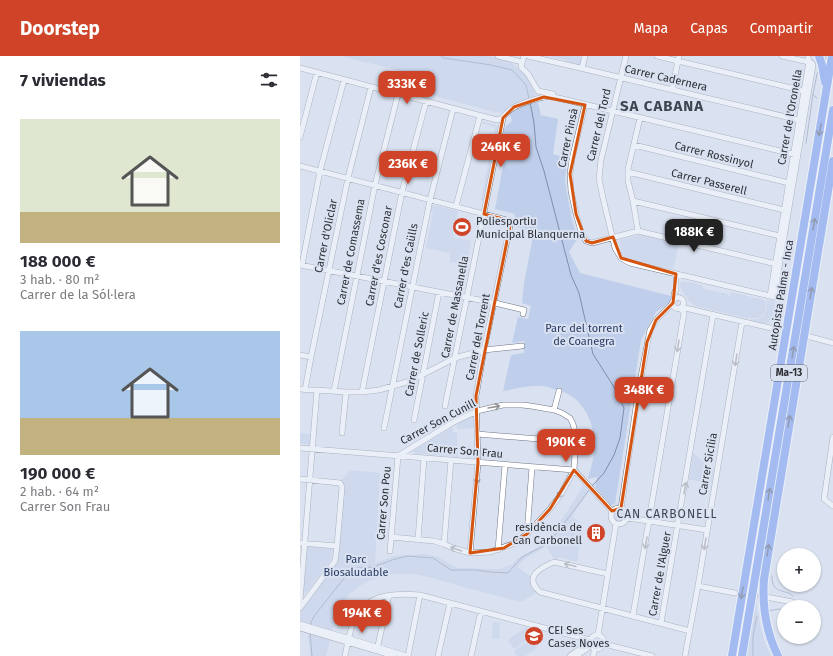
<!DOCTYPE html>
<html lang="es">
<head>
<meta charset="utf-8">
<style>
	:root { --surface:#fff; --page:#f2f2f3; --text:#2b2b33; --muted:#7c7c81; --accent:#cf4428 }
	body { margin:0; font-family:"Fira Sans",sans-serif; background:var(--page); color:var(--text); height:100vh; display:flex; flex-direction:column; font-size:15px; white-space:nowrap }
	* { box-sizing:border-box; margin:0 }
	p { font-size:13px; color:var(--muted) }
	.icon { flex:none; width:22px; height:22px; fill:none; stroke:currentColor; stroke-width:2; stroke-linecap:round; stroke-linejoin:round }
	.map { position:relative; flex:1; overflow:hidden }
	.details { display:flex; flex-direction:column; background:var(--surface); width:300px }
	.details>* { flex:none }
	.tools { position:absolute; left:477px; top:492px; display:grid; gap:8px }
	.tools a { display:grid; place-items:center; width:44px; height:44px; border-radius:50%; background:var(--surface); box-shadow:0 1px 3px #0004; font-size:20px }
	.price { position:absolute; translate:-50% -34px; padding:0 9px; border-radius:8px; background:var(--accent); color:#fff; font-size:13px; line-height:26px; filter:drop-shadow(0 1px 2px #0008) }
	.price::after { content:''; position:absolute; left:50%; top:24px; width:12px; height:9px; margin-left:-6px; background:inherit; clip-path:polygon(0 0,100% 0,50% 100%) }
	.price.active { background:#222; color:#fff }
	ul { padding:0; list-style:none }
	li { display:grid; align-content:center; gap:8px; height:212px; padding:0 20px }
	li span { display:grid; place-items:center; height:124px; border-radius:0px; color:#555 }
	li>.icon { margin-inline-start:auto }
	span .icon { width:72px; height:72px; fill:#fffc; stroke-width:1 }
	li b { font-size:17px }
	h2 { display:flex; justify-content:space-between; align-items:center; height:48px; padding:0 20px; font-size:17px }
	header { display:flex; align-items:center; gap:24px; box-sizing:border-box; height:56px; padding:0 20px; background:var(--accent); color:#fff }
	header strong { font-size:19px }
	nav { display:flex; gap:22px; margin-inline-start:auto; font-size:14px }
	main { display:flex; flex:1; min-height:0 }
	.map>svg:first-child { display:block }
</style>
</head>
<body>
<header>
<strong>Doorstep</strong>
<nav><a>Mapa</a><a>Capas</a><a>Compartir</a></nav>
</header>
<main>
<section class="details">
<h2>7 viviendas<svg class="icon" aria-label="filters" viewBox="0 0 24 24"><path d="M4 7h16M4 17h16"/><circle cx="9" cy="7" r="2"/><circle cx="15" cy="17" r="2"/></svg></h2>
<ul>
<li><span style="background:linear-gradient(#dfe7d0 75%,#c2b280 0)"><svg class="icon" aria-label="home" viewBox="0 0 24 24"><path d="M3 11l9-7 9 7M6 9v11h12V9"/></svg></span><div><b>188 000 €</b><p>3 hab. · 80 m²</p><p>Carrer de la Sól·lera</p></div></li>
<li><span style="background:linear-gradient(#a9c7e8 70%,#c2b280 0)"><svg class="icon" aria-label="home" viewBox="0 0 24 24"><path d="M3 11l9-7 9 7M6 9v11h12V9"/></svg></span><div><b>190 000 €</b><p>2 hab. · 64 m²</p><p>Carrer Son Frau</p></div></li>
</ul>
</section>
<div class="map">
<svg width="533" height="600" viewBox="0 0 533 600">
	<rect width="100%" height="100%" fill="#dae2f1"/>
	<path fill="#bfceea" d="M44 0H189L210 5 228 22 237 42 241 59 258 63 253 98 267 102 265 126 272 164 278 182 269 196 280 217 375 241 368 248 356 256 346 274 341 284 315 448 311 449 295 431 297 421 288 423C290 414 294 404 294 393 296 370 284 341 260 335 254 334 249 330 242 330 229 329 216 333 203 335L211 299 224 297V285L212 287 218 261 228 263 231 250 222 247 224 227 234 175 213 170 215 158 195 153 208 83 202 77 206 70 212 65 209 57 194 56 124 37 128 20 114 18 44 1Z
		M248 0H280L282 4 280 9 267 6 266 4Z
		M182 66H184L196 69 198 70 183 145 181 144 195 72V71L181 67Z
		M132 149 158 155 153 181 171 185 167 209 150 206V197L126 192 133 156 130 155Z
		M339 179H344L379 188 373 213 332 204C323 199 321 196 319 186L320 184Z
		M384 225 402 229 403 233 428 238V240H430L431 236 464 244 466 247 464 259 458 262H446L395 250 389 245 384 238 380 231V228L381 226Z
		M475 243C474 251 474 268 463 268 459 268 454 266 450 265V264C455 263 461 263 465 259L467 247 466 244 473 245Z
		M172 360 174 361 175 372 157 373V368Z
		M153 370V376H157L158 401 115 397 113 396 114 393Z
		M0 377 10 378V388H0Z
		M393 397 414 414 412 427 389 424Z
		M50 414 80 417 75 507 95 500 124 498 136 500 157 512 200 513 211 509 218 502 242 489 267 456 283 430 289 436 272 460 283 469 277 506 258 501 257 504 254 503 246 490C236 499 226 498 218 511L230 520 231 530 236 537 221 546C204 542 187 537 170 533 151 528 131 520 111 518 70 516 40 534 32 575L0 566V555L28 520 33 513 38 502 44 431 41 425Z
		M311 460a7 7 0 1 1 14 0a7 7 0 1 1-14 0Z
		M7 490 33 493 30 505 7 536 4 537 3 535Z
		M456 543C458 563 462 582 471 600H447Z
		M193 566 200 567 199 583 192 582Z
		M226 571 233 580 214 593 208 584Z
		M9 578 30 584 26 600H10C11 593 6 584 9 578Z
		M231 583 237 592 225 600H217L214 595Z"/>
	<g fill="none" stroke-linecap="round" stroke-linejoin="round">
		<path stroke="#7f8eaa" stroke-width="1" d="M141 0 144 2 191 9 212 14 226 29 229 43
			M525 7 526 0
			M513 39 517 42
			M230 46 234 67 236 91 244 115 271 219 279 237 293 298 314 331 324 352 320 382 314 399 304 417 292 430
			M506 87 513 38 517 18 519 15
			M472 520C472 539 484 532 493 540
			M469 555 478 553 484 554
			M11 570V566L15 559 33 536 46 520 57 512 73 511 92 504 107 500 133 502 151 514H176L191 516 208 517 222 501 243 490 257 477 289 434
			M10 577 12 600
			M453 600V580L457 560"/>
		<path stroke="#b7becb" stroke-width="5" stroke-dasharray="5 2.5" stroke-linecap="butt" d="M440 538 466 541"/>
		<g stroke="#717784" stroke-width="6">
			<path id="minor" d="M198 0 222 6
				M224 0 221 11 228 18 238 35 253 38
				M228 0 276 11 499 64
				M326 0 301 104 299 123 303 142 315 192 321 202 330 207 470 240
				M357 0 504 35
				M482 0 509 6
				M0 12 197 64 201 63C204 60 207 56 210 54 217 48 241 41 250 40L497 99
				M282 12 285 0
				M372 34 379 0
				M285 49 272 103 270 118 271 135 276 158 281 175 286 185 292 187 338 175 476 208
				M0 81 17 16
				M334 89 489 127
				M0 110 211 165 184 294 176 340 178 407 170 497
				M328 116 484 154
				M333 145 480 180
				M156 150 180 60
				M338 175 333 145 328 125V113L340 62
				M0 209 195 247 224 254 223 258
				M2 209 20 115 44 24
				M470 240 474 241 513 9 512 7 509 6 508 0
				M470 240 504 35 509 6
				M372.5 247a5.5 5.5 0 1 1 11 0a5.5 5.5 0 1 1-11 0Z
				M374 244V238L376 233V218
				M381 251 479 274
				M507 280 533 287
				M0 299 11 301
				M0 333 46 336H62L79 334 110 325 155 302 184 294 222 290
				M5 334 11 301 48 122 71 31
				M34 335 75 129 98 38
				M62 336 102 136 126 46
				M145 350 203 62
				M254 354 259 335
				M114 364 139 236
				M84 372 130 144 153 53
				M42 377 46 336
				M177 378 276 386
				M533 381 524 443 533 450
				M0 392 274 414 312 455
				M0 423 40 427 42 431 37 490 35 505 0 552
				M311 460a8 8 0 1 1 16 0a8 8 0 1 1-16 0Z
				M321 452 339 331 350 274 356 264 373 247
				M327 462 349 465 407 474
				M227 478 232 411
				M118 484 124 402
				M0 487 37 490
				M144 488 151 404
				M198 494 205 409
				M90 495 98 400 152 367 177 355 203 349H222L231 350 254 354 262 357 270 362 273 368 276 380 274 414 268 425 261 438 250 453 227 478 215 487 190 496 170 497 153 492 144 488 134 485 91 481
				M308 518 254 506C240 512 223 521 240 536L390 575
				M398 530 435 537
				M466 541 493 546
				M0 545 17 334
				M333 559 384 257 380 252
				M361 567 413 259
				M0 568 107 600
				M0 572 94 600
				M290 586a7 7 0 1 1 14 0a7 7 0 1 1-14 0Z
				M298 579 316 468
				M304 588 352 600
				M77 594 89 539
				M45 600C48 586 50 570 57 558 71 537 99 537 120 539L290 584
				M108 600 120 539
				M138 600 150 547
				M171 600 181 555
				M270 600 290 586
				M276 600 291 590
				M293 600 295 593
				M385 600 398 530 442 266"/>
		</g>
		<g stroke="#fff" stroke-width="10">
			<path id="highway" d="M519 0 522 9 525 26
				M432 600 532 0
				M442 600 533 54
				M478 600C466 576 462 550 464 523L533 105"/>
		</g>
		<use href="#minor" stroke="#fff" stroke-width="5"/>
		<use href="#highway" stroke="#5f8df0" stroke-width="8"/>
	</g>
	<defs><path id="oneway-shaft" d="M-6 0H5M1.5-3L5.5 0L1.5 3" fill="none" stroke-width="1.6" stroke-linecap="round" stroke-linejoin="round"/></defs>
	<g stroke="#3b4a6c">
		<use href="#oneway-shaft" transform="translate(520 74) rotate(100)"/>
		<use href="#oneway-shaft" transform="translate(514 168) rotate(-81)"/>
		<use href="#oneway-shaft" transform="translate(511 237) rotate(-81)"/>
		<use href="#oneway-shaft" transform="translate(493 296) rotate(-81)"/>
		<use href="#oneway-shaft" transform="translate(489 365) rotate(-81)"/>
		<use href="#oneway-shaft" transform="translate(469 438) rotate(-81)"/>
		<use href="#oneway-shaft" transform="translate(468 494) rotate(-81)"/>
		<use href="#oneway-shaft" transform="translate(442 537) rotate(100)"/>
	</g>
	<g stroke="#96969a">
		<use href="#oneway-shaft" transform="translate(378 290) rotate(99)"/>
		<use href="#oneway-shaft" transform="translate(436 304) rotate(99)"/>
		<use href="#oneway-shaft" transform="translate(194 351) rotate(-10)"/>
		<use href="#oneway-shaft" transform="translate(177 422) rotate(95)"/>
		<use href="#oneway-shaft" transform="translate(385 432) rotate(-80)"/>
		<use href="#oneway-shaft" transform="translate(261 437) rotate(122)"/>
		<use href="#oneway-shaft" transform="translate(346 487) rotate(100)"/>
		<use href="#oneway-shaft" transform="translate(405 488) rotate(99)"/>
		<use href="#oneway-shaft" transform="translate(156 493) rotate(-161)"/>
		<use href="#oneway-shaft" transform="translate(270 509) rotate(-166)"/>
	</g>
	<path d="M0 0H533V600H0ZM244 41 285 49 270 118 276 158 286 185 292 187 313 181 321 202 376 218 373 247 356 264 347 286 321 452 312 455 274 414 250 453 227 478 204 492 170 497 178 407 176 340 211 165 184 158 203 62 214 51Z" fill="#dae2f1" fill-opacity=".55" fill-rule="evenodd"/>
	<path fill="none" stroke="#d55510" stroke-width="3" stroke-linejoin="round" d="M244 41 285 49 270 118 276 158 286 185 292 187 313 181 321 202 376 218 373 247 356 264 347 286 321 452 312 455 274 414 250 453 227 478 204 492 170 497 178 407 176 340 211 165 184 158 203 62 214 51Z"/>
	<defs>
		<g id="stadium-disc" transform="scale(1)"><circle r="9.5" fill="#cf4428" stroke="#dae2f1"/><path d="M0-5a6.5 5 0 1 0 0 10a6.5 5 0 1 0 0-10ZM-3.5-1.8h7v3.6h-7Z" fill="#fff"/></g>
		<g id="building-disc" transform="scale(1)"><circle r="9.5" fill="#cf4428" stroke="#dae2f1"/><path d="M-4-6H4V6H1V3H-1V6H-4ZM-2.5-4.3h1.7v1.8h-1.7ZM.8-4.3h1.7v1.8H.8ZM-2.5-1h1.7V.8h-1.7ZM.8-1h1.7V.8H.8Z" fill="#fff"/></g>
		<g id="school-disc" transform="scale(1)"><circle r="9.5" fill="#cf4428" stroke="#dae2f1"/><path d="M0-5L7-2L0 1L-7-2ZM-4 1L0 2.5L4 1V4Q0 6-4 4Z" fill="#fff"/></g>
	</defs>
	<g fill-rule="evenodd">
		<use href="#stadium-disc" x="162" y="171"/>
		<use href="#building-disc" x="296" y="477"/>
		<use href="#school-disc" x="234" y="580"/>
	</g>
	<g text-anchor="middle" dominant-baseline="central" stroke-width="4" stroke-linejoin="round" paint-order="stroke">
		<rect fill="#dae2f1" stroke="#60646d" stroke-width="1" x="471" y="309" width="36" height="16" rx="3"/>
		<g font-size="10" font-weight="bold" fill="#2c2e34">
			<text x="489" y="317">Ma-13</text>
		</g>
		<g font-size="11" fill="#2c2e34" stroke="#dae2f1">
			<text transform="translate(366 22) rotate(13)">Carrer Cadernera</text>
			<text transform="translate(490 61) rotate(-80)">Carrer de l'Oronella</text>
			<text transform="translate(299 69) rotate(-77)">Carrer del Tord</text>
			<text transform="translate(268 82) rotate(-78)">Carrer Pinsà</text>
			<text transform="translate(414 99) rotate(14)">Carrer Rossinyol</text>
			<text transform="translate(409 126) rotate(14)">Carrer Passerell</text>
			<text transform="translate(26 180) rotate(-78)">Carrer d'Oliclar</text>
			<text transform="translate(51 196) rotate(-79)">Carrer de Comassema</text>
			<text transform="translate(79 200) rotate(-79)">Carrer d'es Cosconar</text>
			<text transform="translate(106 210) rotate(-79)">Carrer d'es Caülls</text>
			<text transform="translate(481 239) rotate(-81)">Autopista Palma - Inca</text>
			<text transform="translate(155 251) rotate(-79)">Carrer de Massanella</text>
			<text transform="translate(178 281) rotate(-79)">Carrer del Torrent</text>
			<text transform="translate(117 298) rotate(-79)">Carrer de Solleric</text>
			<text transform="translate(138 366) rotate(-28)">Carrer Son Cunill</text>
			<text transform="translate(165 395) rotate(5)">Carrer Son Frau</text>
			<text transform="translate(408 408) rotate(-80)">Carrer Sicília</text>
			<text transform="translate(84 447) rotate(-85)">Carrer Son Pou</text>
			<text transform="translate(360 518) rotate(-80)">Carrer de l'Alguer</text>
		</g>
		<g font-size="11" fill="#2c2e34" stroke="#dae2f1" text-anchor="start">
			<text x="176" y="165">Poliesportiu<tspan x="176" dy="13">Municipal Blanquerna</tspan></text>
			<text x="282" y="471" text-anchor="end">residència de<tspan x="282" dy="13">Can Carbonell</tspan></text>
			<text x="248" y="574">CEI Ses<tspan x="248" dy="13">Cases Noves</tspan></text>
		</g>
		<g font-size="11" fill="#263961" stroke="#dae2f1">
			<text x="284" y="272">Parc del torrent<tspan x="284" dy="13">de Coanegra</tspan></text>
			<text x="56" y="503">Parc<tspan x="56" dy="13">Biosaludable</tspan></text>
		</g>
		<g font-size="12" letter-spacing="1" fill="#3e4550" stroke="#dae2f1">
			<text x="367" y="458">CAN CARBONELL</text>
		</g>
		<g font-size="15" font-weight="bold" letter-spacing="1" fill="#3e4550" stroke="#dae2f1">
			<text x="362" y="50">SA CABANA</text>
		</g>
	</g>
</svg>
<div class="tools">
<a>+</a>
<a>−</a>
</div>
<b class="price" style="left:107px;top:49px">333K €</b>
<b class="price" style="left:201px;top:112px">246K €</b>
<b class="price" style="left:108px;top:129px">236K €</b>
<b class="price active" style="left:394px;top:197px">188K €</b>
<b class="price" style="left:344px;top:355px">348K €</b>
<b class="price" style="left:266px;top:407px">190K €</b>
<b class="price" style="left:62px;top:578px">194K €</b>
</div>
</main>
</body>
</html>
